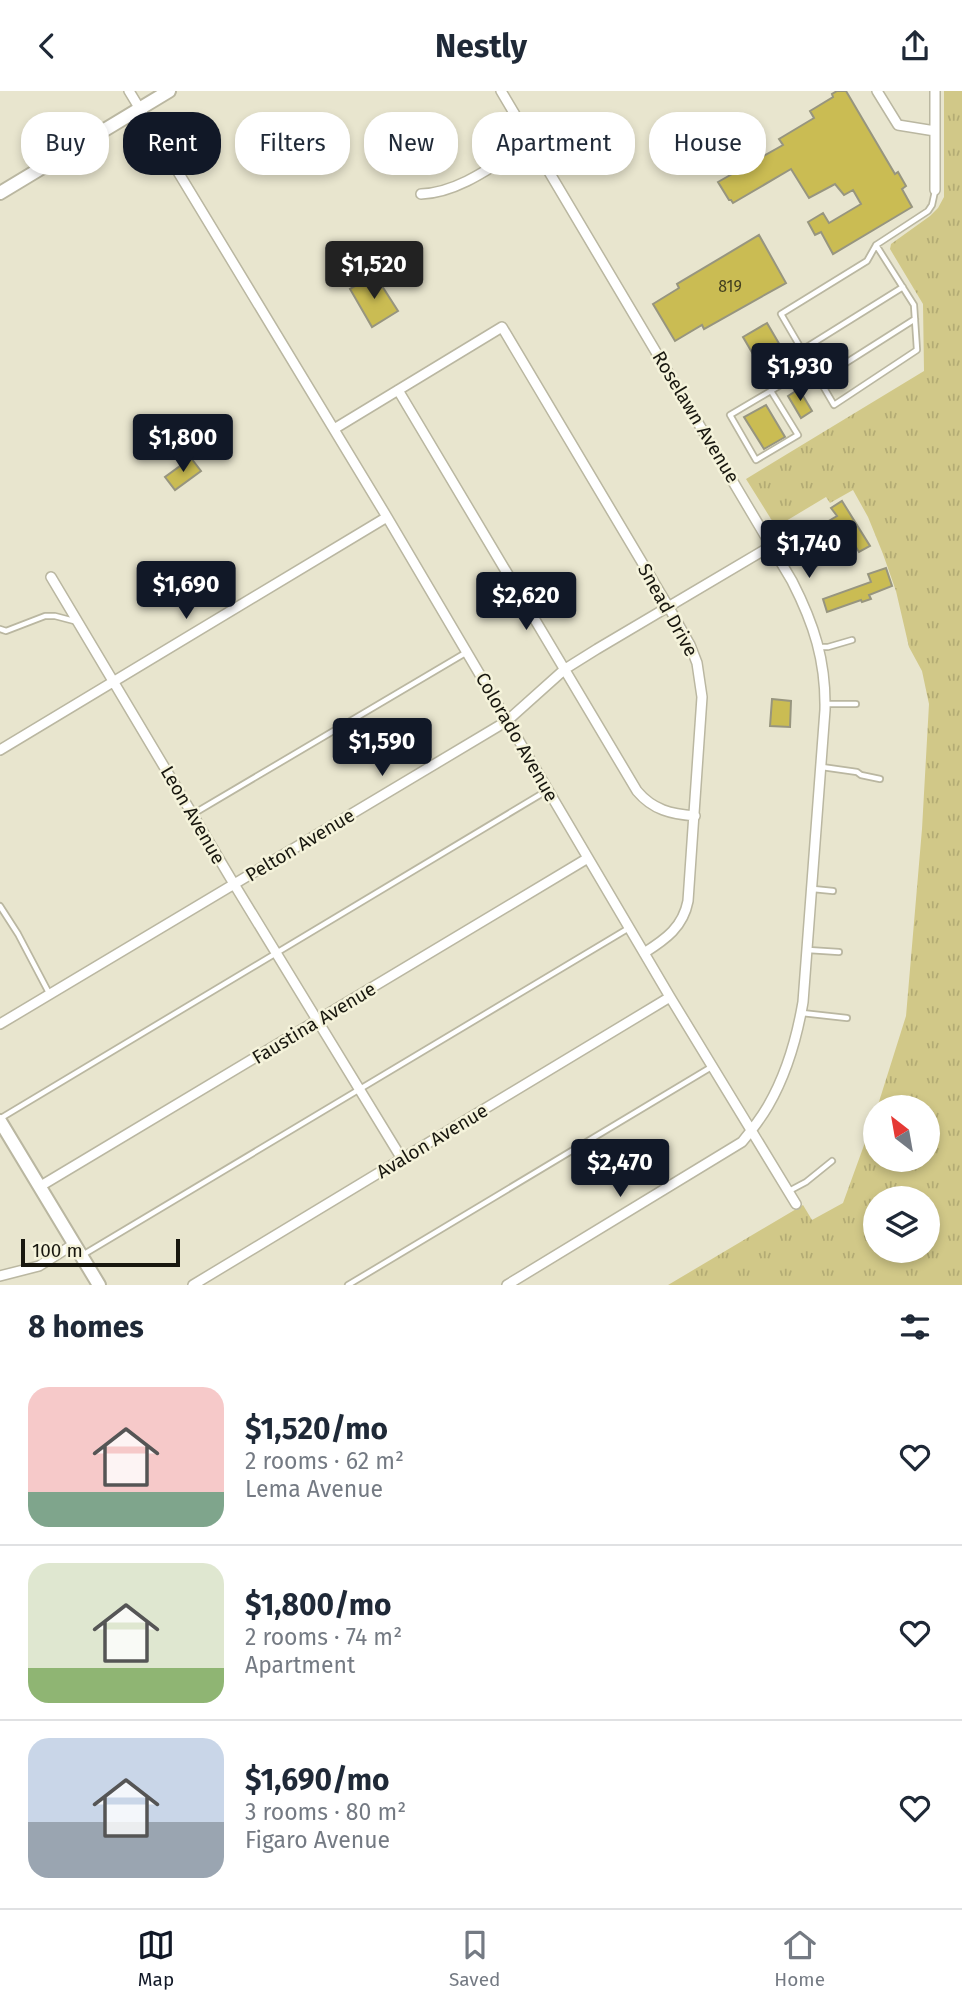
<!DOCTYPE html>
<html lang="en">
<head>
<meta charset="utf-8">
<style>
	:root { --surface:#fff; --page:#f2f2f3; --text:#1f2937; --muted:#747a83; --line:#e0e1e3; --accent:#111827 }
	body { margin:0; font-family:"Fira Sans",sans-serif; background:var(--page); color:var(--text); height:100vh; display:flex; flex-direction:column; font-size:26px; white-space:nowrap }
	* { box-sizing:border-box; margin:0 }
	p { font-size:23px; color:var(--muted) }
	.icon { flex:none; width:38px; height:38px; fill:none; stroke:currentColor; stroke-width:2; stroke-linecap:round; stroke-linejoin:round }
	.map { position:relative; height:1194px; overflow:hidden }
	.sheet { display:flex; flex-direction:column; background:var(--surface); flex:1 }
	.sheet>* { flex:none }
	.guide { position:absolute; left:21px; top:21px; width:920px; height:63px; display:flex; gap:14px }
	.needle { width:46px; rotate:329deg }
	.controls { position:absolute; left:863px; top:1004px; display:grid; gap:14px }
	.controls a { display:grid; place-items:center; width:77px; height:77px; border-radius:50%; background:var(--surface); box-shadow:0 4px 10px #0003; font-size:35px }
	.scale { position:absolute; left:21px; bottom:18px; width:159px; box-sizing:border-box; padding-left:7px; border:4px solid #18170f; border-top:0; font-size:19px; line-height:24px; white-space:nowrap; color:#18170f; -webkit-text-stroke:5px #f5f3db; paint-order:stroke }
	.price { position:absolute; translate:-50% -60px; padding:0 16px; border-radius:7px; background:var(--accent); color:#fff; font-size:23px; line-height:46px; filter:drop-shadow(0 2px 4px #0008) }
	.price::after { content:''; position:absolute; left:50%; top:42px; width:21px; height:16px; margin-left:-10px; background:inherit; clip-path:polygon(0 0,100% 0,50% 100%) }
	.price.active { background:#222; color:#fff }
	ul { padding:0; list-style:none }
	li { display:flex; align-items:center; gap:21px; height:175px; padding:0 28px }
	li+li { border-top:2px solid var(--line) }
	li span { display:grid; place-items:center; flex:none; width:196px; height:140px; border-radius:21px; color:#555 }
	li>.icon { margin-inline-start:auto }
	span .icon { width:84px; height:84px; fill:#fffc; stroke-width:1 }
	li b { font-size:30px }
	h2 { display:flex; justify-content:space-between; align-items:center; height:84px; padding:0 28px; font-size:30px }
	.pill { padding:0 24px; border-radius:28px; background:var(--surface); box-shadow:0 4px 10px #0003; font-size:24px; line-height:63px }
	.pill.active { background:var(--accent); color:#fff }
	header { display:flex; justify-content:space-between; align-items:center; height:91px; padding:0 28px; background:var(--surface); font-size:32px; font-weight:700 }
	.menu { display:flex; justify-content:space-around; align-items:center; height:98px; border-top:2px solid var(--line); background:var(--surface); font-size:19px; color:var(--muted) }
	.menu a { display:grid; justify-items:center; gap:4px }
	.menu .active { color:var(--accent) }
	.map>svg:first-child { display:block }
</style>
</head>
<body>
<header><svg class="icon" aria-label="back" viewBox="0 0 24 24"><path d="M15 5l-7 7 7 7"/></svg>Nestly<svg class="icon" aria-label="share" viewBox="0 0 24 24"><path d="M12 15V3M7 8l5-5 5 5M5 13v7h14v-7"/></svg></header>
<div class="map">
<svg width="962" height="1194" viewBox="0 0 962 1194">
	<defs>
		<pattern id="grass-tufts" width="24" height="20" patternUnits="userSpaceOnUse" patternTransform="scale(1.75)"><rect width="24" height="20" fill="#d1c888"/><path d="M3 7l-1-3M5 7V3M7 7l1-3M15 17l-1-3M17 17v-4M19 17l1-3" fill="none" stroke="#b3ab74"/></pattern>
	</defs>
	<rect width="100%" height="100%" fill="#e8e5ce"/>
	<path fill="url(#grass-tufts)" fill-rule="evenodd" d="M944 0H962V1194H668L803 1114 812 1129 843 1112 875 1024V1069H928V1017H877L906 925 922 738 929 613 922 580 909 556 896 500 883 463 868 426 853 399 830 412 826 406 776 436 746 388 924 280 923 213 890 158 891 153 930 125 938 117 944 106ZM875 1108H928V1160H875Z"/>
	<path fill="#cabc53" stroke="#97957f" stroke-width="2" d="M837 0H846L895 83 898 81 906 95 902 98 912 116 833 163 821 141 815 144 808 131 823 122 829 132 861 113 853 99 844 104 835 93 809 107 791 78 733 112 731 109H729L718 91 783 54 779 48 814 27 810 20 833 6 832 3Z
		M759 144 786 192 704 238 702 234 675 250 653 213 679 197 677 193Z
		M375 184 398 220 372 236 350 198Z
		M767 232 788 268 764 282 743 246Z
		M799 298 812 320 801 327 788 305Z
		M766 314 785 346 764 358 744 326Z
		M191 367 201 380 175 399 165 386Z
		M842 410 870 455 859 461 854 453 810 479 793 451 837 425 831 417Z
		M886 477 892 495 869 504 871 508 862 511 861 509 827 521 823 508 871 491 868 483Z
		M772 608 791 610 790 636 770 635Z"/>
	<g fill="none" stroke-linecap="round" stroke-linejoin="round">
		<g stroke="#bab7a1" stroke-width="8">
			<path id="lane" d="M876 154 914 214 917 259 834 314 781 223 867 170 876 154 928 120 932 114 935 100
				M802 259 903 196
				M819 289 915 228
				M771 300 798 344 756 369 730 324 811 276
				M0 538 6 540 45 525H55L78 531
				M819 556H828L852 549
				M826 613H856
				M822 676 857 681 861 684 880 688
				M193 723 467 561
				M813 798 833 800
				M0 815 18 843 49 902
				M808 859 839 861
				M802 922 847 927
				M1 1027 548 699
				M789 1100 806 1091 832 1070
				M81 1165 629 837
				M348 1194 713 975"/>
		</g>
		<g stroke="#bab7a1" stroke-width="12">
			<path id="street" d="M129 0 387 426 670 906 796 1113
				M501 0 792 490C814 533 826 570 825 619L803 911C797 946 786 984 768 1015 761 1027 751 1040 742 1051L507 1194
				M877 0 898 34 935 40
				M935 0V99
				M421 103C460 102 498 71 531 51
				M398 299 637 700C653 719 671 723 695 725
				M334 338 502 236 668 515 690 554 697 572 702 606 688 810C683 836 666 848 644 862
				M51 486 234 793 402 1068
				M0 659 387 426
				M0 933 507 630 565 578 597 558 771 455
				M39 1096 588 767
				M0 1185 39 1175 74 1153
				M193 1194 670 906"/>
		</g>
		<g stroke="#bab7a1" stroke-width="16">
			<path id="secondary" d="M0 102 169 0
				M0 1030 99 1194"/>
		</g>
		<use href="#lane" stroke="#fff" stroke-width="4.5"/>
		<use href="#street" stroke="#fff" stroke-width="9"/>
		<use href="#secondary" stroke="#fff" stroke-width="12"/>
	</g>
	<g text-anchor="middle" dominant-baseline="central" stroke-width="5" stroke-linejoin="round" paint-order="stroke">
		<g font-size="16" fill="#444020">
			<text x="730" y="195">819</text>
		</g>
		<g font-size="19" fill="#18170f" stroke="#f5f3db">
			<text transform="translate(696 326) rotate(59)">Roselawn Avenue</text>
			<text transform="translate(668 519) rotate(61)">Snead Drive</text>
			<text transform="translate(517 646) rotate(60)">Colorado Avenue</text>
			<text transform="translate(193 724) rotate(60)">Leon Avenue</text>
			<text transform="translate(300 754) rotate(-31)">Pelton Avenue</text>
			<text transform="translate(314 932) rotate(-31)">Faustina Avenue</text>
			<text transform="translate(432 1050) rotate(-31)">Avalon Avenue</text>
		</g>
	</g>
</svg>
<div class="controls">
<a><svg class="needle" viewBox="-14 -14 28 28"><path d="M0-13l5 13h-10z" fill="#e53935"/><path d="M0 13l5-13h-10z" fill="#747a83"/></svg></a>
<a><svg class="icon" aria-label="layers" viewBox="0 0 24 24"><path d="M12 4l9 5-9 5-9-5zM3 14l9 5 9-5"/></svg></a>
</div>
<div class="scale">100 m</div>
<b class="price active" style="left:374px;top:210px">$1,520</b>
<b class="price" style="left:800px;top:312px">$1,930</b>
<b class="price" style="left:183px;top:383px">$1,800</b>
<b class="price" style="left:809px;top:489px">$1,740</b>
<b class="price" style="left:186px;top:530px">$1,690</b>
<b class="price" style="left:526px;top:541px">$2,620</b>
<b class="price" style="left:382px;top:687px">$1,590</b>
<b class="price" style="left:620px;top:1108px">$2,470</b>
<div class="guide">
<a class="pill">Buy</a>
<a class="pill active">Rent</a>
<a class="pill">Filters</a>
<a class="pill">New</a>
<a class="pill">Apartment</a>
<a class="pill">House</a>
</div>
</div>
<section class="sheet">
<h2>8 homes<svg class="icon" aria-label="filters" viewBox="0 0 24 24"><path d="M4 7h16M4 17h16"/><circle cx="9" cy="7" r="2"/><circle cx="15" cy="17" r="2"/></svg></h2>
<ul>
<li><span style="background:linear-gradient(#f6c9c9 75%,#7fa58c 0)"><svg class="icon" aria-label="home" viewBox="0 0 24 24"><path d="M3 11l9-7 9 7M6 9v11h12V9"/></svg></span><div><b>$1,520/mo</b><p>2 rooms · 62 m²</p><p>Lema Avenue</p></div><svg class="icon" aria-label="heart" viewBox="0 0 24 24"><path d="M12 20l-8-8c-3-5 5-10 8-4 3-6 11-1 8 4z"/></svg></li>
<li><span style="background:linear-gradient(#dfe7d0 75%,#8fb573 0)"><svg class="icon" aria-label="home" viewBox="0 0 24 24"><path d="M3 11l9-7 9 7M6 9v11h12V9"/></svg></span><div><b>$1,800/mo</b><p>2 rooms · 74 m²</p><p>Apartment</p></div><svg class="icon" aria-label="heart" viewBox="0 0 24 24"><path d="M12 20l-8-8c-3-5 5-10 8-4 3-6 11-1 8 4z"/></svg></li>
<li><span style="background:linear-gradient(#c9d6e8 60%,#9aa5b1 0)"><svg class="icon" aria-label="home" viewBox="0 0 24 24"><path d="M3 11l9-7 9 7M6 9v11h12V9"/></svg></span><div><b>$1,690/mo</b><p>3 rooms · 80 m²</p><p>Figaro Avenue</p></div><svg class="icon" aria-label="heart" viewBox="0 0 24 24"><path d="M12 20l-8-8c-3-5 5-10 8-4 3-6 11-1 8 4z"/></svg></li>
</ul>
</section>
<nav class="menu">
<a class="active"><svg class="icon" aria-label="map" viewBox="0 0 24 24"><path d="M3 6l6-2 6 2 6-2v14l-6 2-6-2-6 2zM9 4v14M15 6v14"/></svg>Map</a>
<a><svg class="icon" aria-label="saved" viewBox="0 0 24 24"><path d="M7 4h10v16l-5-4-5 4z"/></svg>Saved</a>
<a><svg class="icon" aria-label="home" viewBox="0 0 24 24"><path d="M3 11l9-7 9 7M6 9v11h12V9"/></svg>Home</a>
</nav>
</body>
</html>
